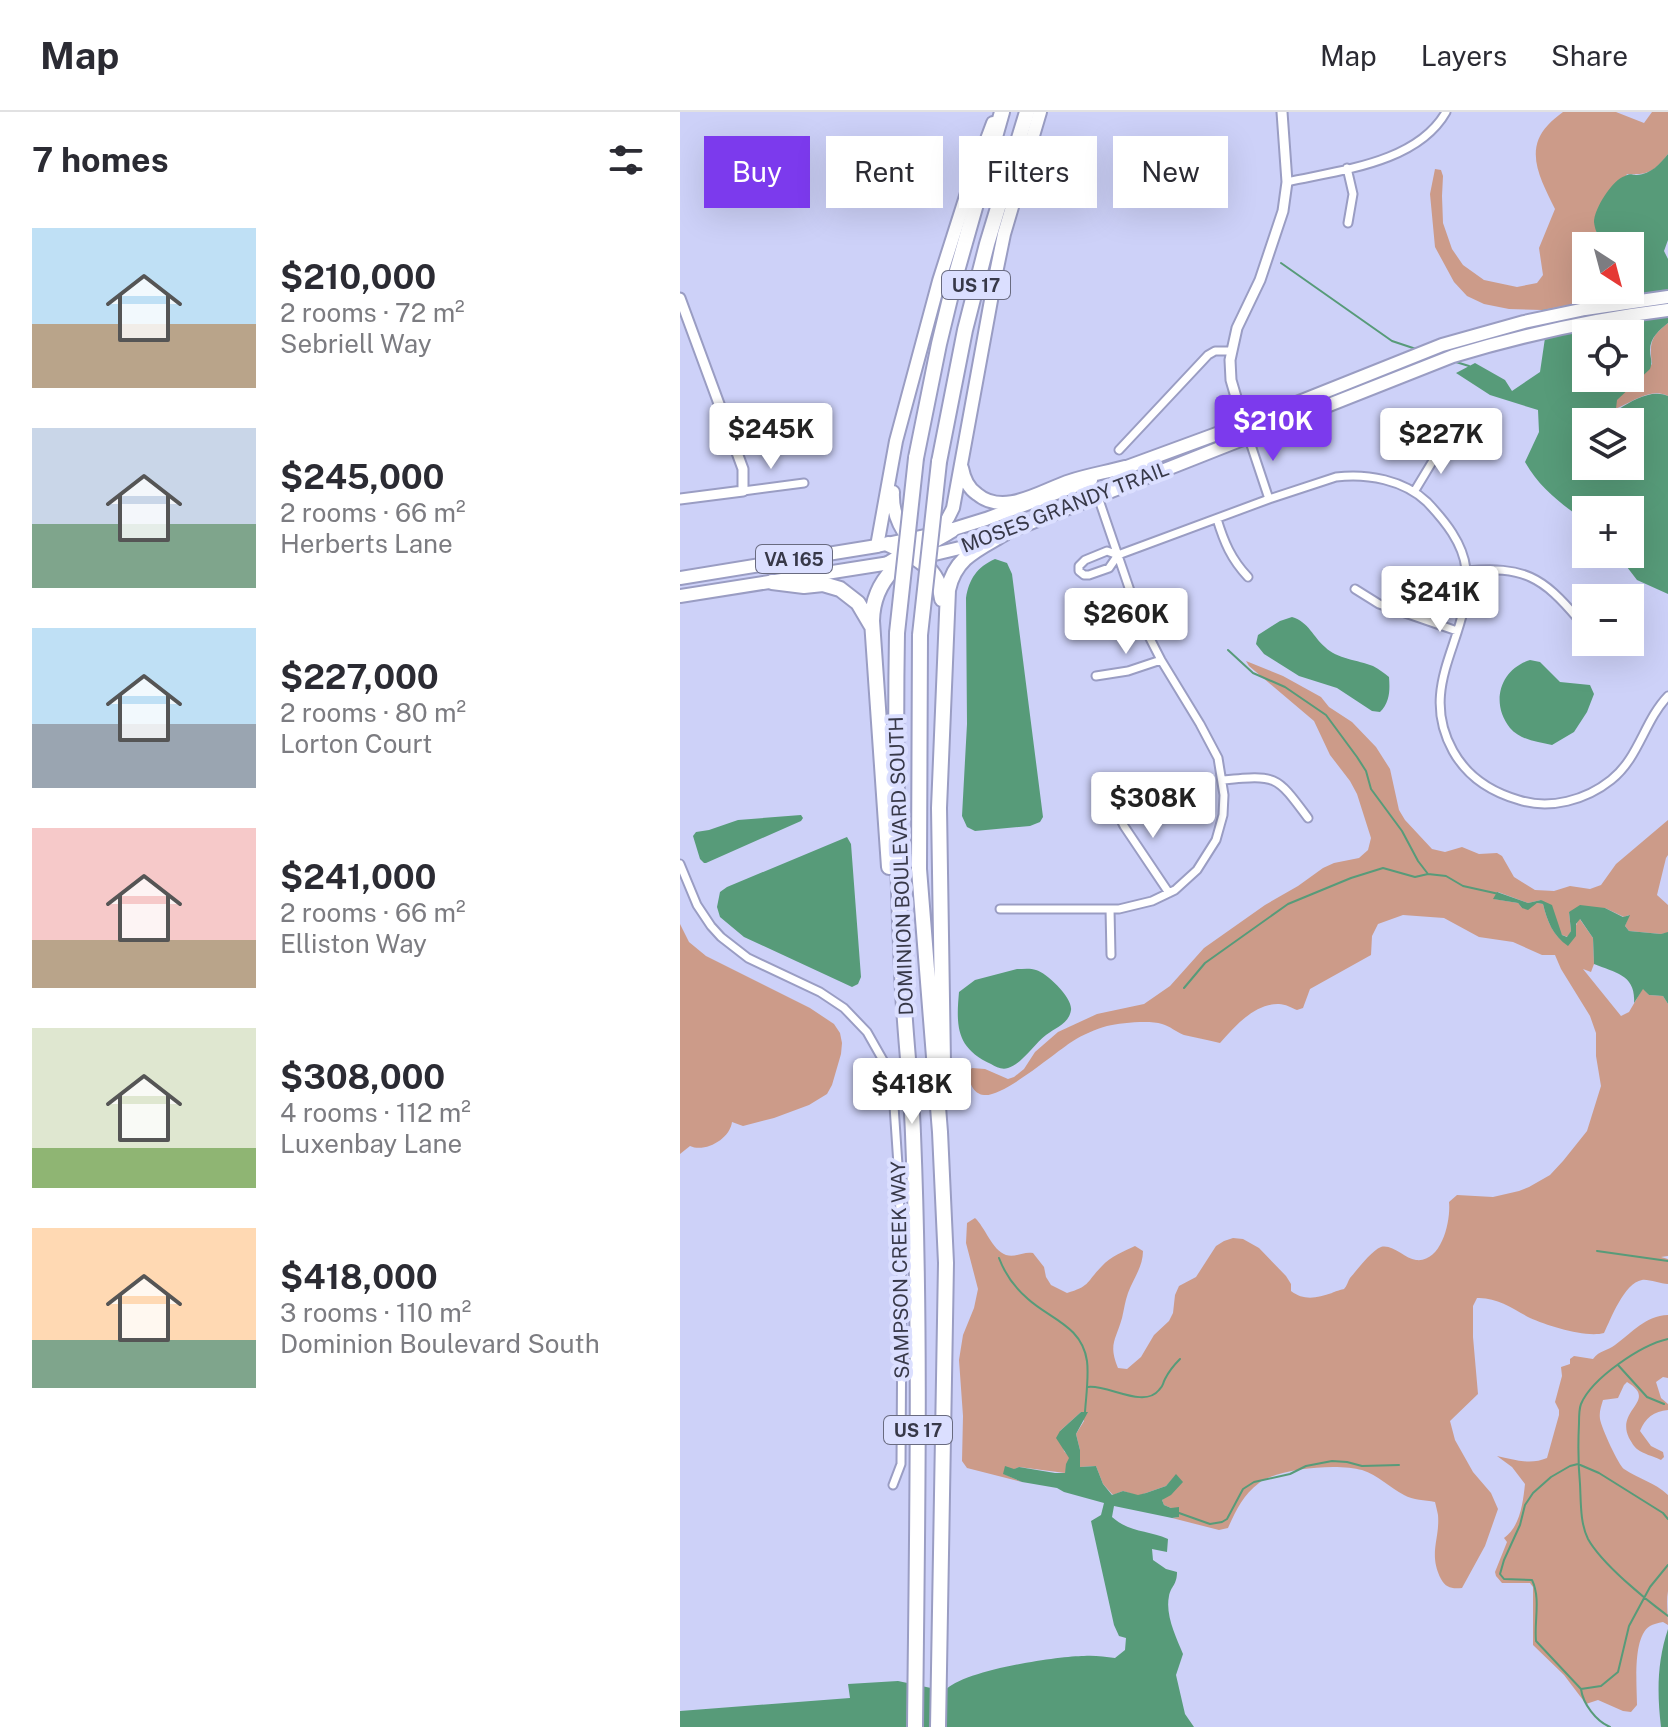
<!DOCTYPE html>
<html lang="en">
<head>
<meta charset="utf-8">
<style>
	:root { --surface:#fff; --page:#f7f7f7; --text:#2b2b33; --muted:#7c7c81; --line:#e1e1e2; --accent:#7c3aed }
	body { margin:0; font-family:"Public Sans",sans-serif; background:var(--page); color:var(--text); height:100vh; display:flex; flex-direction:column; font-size:30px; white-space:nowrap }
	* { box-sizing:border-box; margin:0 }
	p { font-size:26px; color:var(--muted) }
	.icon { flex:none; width:44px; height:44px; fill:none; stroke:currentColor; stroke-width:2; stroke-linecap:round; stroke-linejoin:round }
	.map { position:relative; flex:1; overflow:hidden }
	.side { display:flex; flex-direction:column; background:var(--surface); width:680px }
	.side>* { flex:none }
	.top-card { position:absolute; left:24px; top:24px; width:760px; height:72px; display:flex; gap:16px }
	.needle { width:52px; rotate:144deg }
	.controls { position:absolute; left:892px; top:120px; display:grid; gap:16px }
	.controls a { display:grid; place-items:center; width:72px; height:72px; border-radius:0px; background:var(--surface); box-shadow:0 8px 32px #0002; font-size:40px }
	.price { position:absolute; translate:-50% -68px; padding:0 18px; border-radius:8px; background:#fff; color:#222; font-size:26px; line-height:52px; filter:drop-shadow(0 2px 4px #0008) }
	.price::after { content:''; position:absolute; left:50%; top:48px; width:24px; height:18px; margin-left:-12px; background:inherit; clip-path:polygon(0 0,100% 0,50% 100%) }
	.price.on { background:var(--accent); color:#fff }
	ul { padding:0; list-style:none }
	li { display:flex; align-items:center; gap:24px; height:200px; padding:0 32px }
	li span { display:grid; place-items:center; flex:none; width:224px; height:160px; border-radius:0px; color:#555 }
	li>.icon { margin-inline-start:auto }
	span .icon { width:96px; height:96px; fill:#fffc; stroke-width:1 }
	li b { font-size:34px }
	h2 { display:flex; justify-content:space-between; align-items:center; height:96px; padding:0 32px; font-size:34px }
	.chip { padding:0 28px; border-radius:0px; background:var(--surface); box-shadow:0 8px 32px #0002; font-size:28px; line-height:72px }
	.chip.on { background:var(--accent); color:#fff }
	header { display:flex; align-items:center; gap:48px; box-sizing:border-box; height:112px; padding:0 40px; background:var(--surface); border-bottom:2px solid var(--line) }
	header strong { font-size:38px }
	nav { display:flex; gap:44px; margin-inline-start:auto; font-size:28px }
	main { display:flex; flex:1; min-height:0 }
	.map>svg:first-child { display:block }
</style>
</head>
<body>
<header>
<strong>Map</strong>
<nav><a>Map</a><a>Layers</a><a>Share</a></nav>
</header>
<main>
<section class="side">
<h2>7 homes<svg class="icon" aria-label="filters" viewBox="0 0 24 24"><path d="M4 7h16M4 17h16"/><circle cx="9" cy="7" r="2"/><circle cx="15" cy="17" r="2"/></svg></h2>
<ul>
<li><span style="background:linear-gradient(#bfe0f5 60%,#b9a48a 0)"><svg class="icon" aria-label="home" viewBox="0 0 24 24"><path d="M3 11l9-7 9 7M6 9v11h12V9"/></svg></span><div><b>$210,000</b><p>2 rooms · 72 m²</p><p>Sebriell Way</p></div></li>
<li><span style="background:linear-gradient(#c9d6e8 60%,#7fa58c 0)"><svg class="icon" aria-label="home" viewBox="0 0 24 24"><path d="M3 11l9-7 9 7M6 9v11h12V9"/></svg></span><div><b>$245,000</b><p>2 rooms · 66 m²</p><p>Herberts Lane</p></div></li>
<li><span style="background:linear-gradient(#bfe0f5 60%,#9aa5b1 0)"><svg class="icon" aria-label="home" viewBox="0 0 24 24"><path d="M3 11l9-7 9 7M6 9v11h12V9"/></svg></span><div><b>$227,000</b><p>2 rooms · 80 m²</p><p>Lorton Court</p></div></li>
<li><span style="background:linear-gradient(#f6c9c9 70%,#b9a48a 0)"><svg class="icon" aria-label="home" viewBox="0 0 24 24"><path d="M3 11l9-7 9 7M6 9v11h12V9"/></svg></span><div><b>$241,000</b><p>2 rooms · 66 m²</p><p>Elliston Way</p></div></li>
<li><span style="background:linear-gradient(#dfe7d0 75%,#8fb573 0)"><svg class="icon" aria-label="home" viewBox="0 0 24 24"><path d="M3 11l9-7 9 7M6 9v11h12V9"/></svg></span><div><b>$308,000</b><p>4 rooms · 112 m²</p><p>Luxenbay Lane</p></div></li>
<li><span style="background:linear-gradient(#ffd9b3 70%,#7fa58c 0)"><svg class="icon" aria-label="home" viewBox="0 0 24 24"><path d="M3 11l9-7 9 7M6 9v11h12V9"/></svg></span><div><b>$418,000</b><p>3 rooms · 110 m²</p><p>Dominion Boulevard South</p></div></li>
</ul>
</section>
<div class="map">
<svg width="988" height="1615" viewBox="0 0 988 1615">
	<rect width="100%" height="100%" fill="#cdd1f8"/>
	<path fill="#cc9b89" d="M883 0H936L964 11 972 0H988V42C976 58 968 64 947 62L916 120 923 134H906V178H941L943 183 862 198 829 197 804 192 787 184 774 170 755 135 750 82 755 57 761 58 763 64 762 84 763 111 772 137 783 153 804 168 837 175 857 171 863 163 859 136 875 97C862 70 843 39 868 13 872 8 878 4 883 0Z
		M988 211V284C971 275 951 291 935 297L936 288 972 252C969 231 971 224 988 211Z
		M566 549 603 564 641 585 649 595 672 610 696 635 710 657 719 698 725 708 752 737 765 740 782 735 799 742 817 741 822 744 834 765 855 778 874 779 890 774 910 777 921 773 936 752 988 708V743L986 746 977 783 988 793V821L981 822 949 819 945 814 949 803 944 805 925 796 889 800 891 819 888 825 882 823 861 788 848 791 818 780 814 787 838 791 842 796 857 791 863 792C867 809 873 824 888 833L899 806 913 826 914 852 911 860 903 857 941 904 949 900 963 876 969 883 983 884 988 892V1144L981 1145 988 1147V1172C980 1172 969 1167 962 1168 944 1171 931 1207 924 1221 906 1226 868 1214 850 1206 833 1197 817 1185 797 1186L793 1194V1225L798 1282 770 1309 775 1328 793 1360 811 1381 818 1397 805 1434 782 1476C772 1477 766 1476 761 1467 748 1441 760 1428 758 1403 757 1398 756 1394 755 1390 745 1388 733 1388 724 1383 710 1376 698 1363 682 1358 658 1351 599 1356 579 1371 563 1383 556 1398 548 1416L539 1418 492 1406 499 1405 491 1396 484 1393 482 1388 502 1370 496 1363 486 1374 466 1381 458 1384 443 1379 433 1383 423 1372 416 1354 400 1355V1338L396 1322 404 1309 401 1300 380 1319 384 1339 390 1346 385 1361 339 1355 324 1362 342 1370 287 1356 282 1349 283 1304 279 1248 283 1223 294 1196 298 1177 286 1131 287 1111 295 1106C305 1115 312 1138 326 1143 336 1146 343 1139 353 1141L364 1155 366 1165 371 1173 387 1181C411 1174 406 1170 422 1154 430 1145 444 1139 455 1134L463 1139C463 1155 453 1167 448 1181 445 1189 444 1198 442 1206 436 1228 428 1232 438 1256L447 1257 461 1245 474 1223 489 1209 493 1201 495 1183 499 1174 516 1165 536 1134 544 1129 553 1126 563 1127 579 1136 606 1164 611 1172V1179C624 1189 637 1186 652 1181 653 1180 663 1177 664 1177 667 1174 668 1169 670 1166 677 1158 691 1139 701 1135 713 1132 725 1147 736 1148 762 1151 771 1108 769 1090L777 1083 813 1085 839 1079 849 1075 870 1063 883 1049 907 1019 921 974 916 944V921L910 904 881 857 875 843H862L833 830 799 825 764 806 723 803 698 812 692 824 691 843 630 877 623 896 617 898C612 896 605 892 599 892 575 891 555 914 540 931 529 928 516 926 504 923 496 920 490 914 482 912 469 908 441 911 427 914 416 917 402 923 393 929 374 941 324 985 304 983 293 982 289 970 288 960L292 956 305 957 328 967 334 965 344 957 355 940 378 920 417 902 464 892 490 874 524 836 585 793 618 774 643 756 654 751 679 746 688 738 691 726 677 682 670 669 650 643 634 609 569 554Z
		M0 812 9 830 26 844 130 896 154 912 160 921 162 931 161 942 152 973 147 982 129 993 94 1006 63 1014 52 1010C50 1027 25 1041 10 1034L0 1042Z
		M988 1203V1266L983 1265 976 1270 981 1286 988 1292V1298C974 1299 965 1306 960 1319L971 1334 983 1340 984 1345 981 1348C973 1344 963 1342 957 1337 954 1335 951 1329 949 1326 935 1297 979 1289 947 1270L944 1273 938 1286 923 1288C921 1295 919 1300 920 1307 921 1315 939 1354 944 1357 959 1367 974 1370 988 1383V1479C986 1490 988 1501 988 1513L983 1510C978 1511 973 1512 970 1514 952 1525 957 1574 957 1593L951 1600 943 1599 918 1588 906 1592 884 1563 853 1533V1475L850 1471H822L816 1464 815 1460 827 1430 824 1426C840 1415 843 1391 845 1372L832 1355 817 1344C835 1348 851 1353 867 1346L879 1303V1298L875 1290 882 1264 881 1255 890 1252V1247L894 1244 913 1247C920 1238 927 1239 935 1233 953 1220 965 1204 988 1203Z"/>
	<path fill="#579b79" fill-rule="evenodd" d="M988 42V128L984 139 988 147V211C979 218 970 226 970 238 970 246 973 249 970 257L937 288 936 297H939C953 288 972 277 988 284V482L957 468 937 442H950V398H906V410C881 391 861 378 845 350L859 320 858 298 810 283 776 261 795 251 825 268 832 279 860 260 865 226 862 198 942 184 941 178H950V134H923C919 126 915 119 914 110 914 97 932 68 945 64 952 61 950 63 957 63 971 62 980 52 988 42ZM906 222H950V266H906ZM906 310H950V354H906Z
		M315 447 327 451 332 462 363 705 360 710 350 714 295 719 287 715 282 704 287 612 286 486C289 467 297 455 315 447Z
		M612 505C629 510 633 525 645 535 657 547 678 548 693 554 699 557 704 561 709 565 710 578 710 590 700 600L692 599 657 576 619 564 584 542 576 532 578 523 600 509Z
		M850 548 860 550 880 570 910 573 914 582 907 600 894 620 872 633C858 630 840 628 830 616 810 591 820 557 850 548Z
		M121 703 123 706 121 709 26 751H24L20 747 13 724 16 720 29 718 58 708Z
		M167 725 171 732 181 865 178 872 172 875 64 825 40 805 37 795 40 780 47 775Z
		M817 780 848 791 861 788 872 793 882 823 887 825 891 819 889 800 900 793 925 796 943 805 950 803 945 814 949 819 981 822 988 820V892L983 884 969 883 963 877 954 891C956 863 936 861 914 852L913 826 900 807 896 812V824L888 834C873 824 867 809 863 792L857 791 848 798 842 796 838 791 813 787Z
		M337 857C343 857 351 856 356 858 367 861 393 886 391 898 389 912 375 916 366 923 354 932 342 952 328 956 322 958 316 955 311 952 276 936 276 914 279 880L295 868Z
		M401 1300H408L396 1322 400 1338V1355L416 1354 423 1372 432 1383 443 1379 458 1383 466 1381 486 1374 496 1362 503 1370 491 1383 482 1388 484 1393 491 1396 499 1395V1405L492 1406 434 1394 432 1405C450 1421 468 1418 488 1427L487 1440 472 1437 473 1448 486 1457 497 1460C497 1473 491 1474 489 1484 485 1503 496 1525 503 1542L496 1563 505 1602 514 1615H0V1599L170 1586 168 1572 218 1569 265 1579C280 1559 377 1544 404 1544 414 1543 425 1545 435 1546L445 1538 446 1526 439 1524 434 1513 411 1409 421 1403 424 1391 384 1380 377 1376 342 1370 323 1362 325 1354 334 1357 339 1355 375 1361H385L386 1352 389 1346 376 1326 380 1319Z
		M988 1517V1615H981C977 1581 977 1550 988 1517Z"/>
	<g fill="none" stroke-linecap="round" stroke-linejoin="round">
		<path stroke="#579b79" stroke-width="2" d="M601 151 712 229 736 237
			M776 250 789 254
			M548 538 573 561 605 575 646 603 677 645 686 659 691 677 722 719 738 749 748 762 766 764 783 774 819 782
			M504 876 525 851 608 792 671 766 703 756 735 765 748 762
			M917 1139 988 1149
			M319 1146C325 1162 335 1176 348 1187 370 1207 402 1214 407 1249 409 1264 406 1285 405 1300
			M988 1227C961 1233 912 1266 901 1292 899 1297 899 1305 899 1311 898 1332 898 1351 900 1372 901 1390 900 1411 908 1427 922 1452 965 1487 988 1504
			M938 1253 967 1285 984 1292
			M408 1275C427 1272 464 1297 479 1278 484 1273 482 1273 485 1267 489 1259 494 1253 500 1247
			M499 1401 530 1412 542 1410 547 1407 563 1377 574 1370 610 1362 626 1354 652 1349 667 1350 682 1354 719 1353
			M988 1407 983 1401 919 1361 898 1352 890 1354 871 1365 853 1381 845 1393 840 1413 824 1448 820 1462 824 1467 852 1468C861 1487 854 1509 856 1529L901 1577 921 1574 938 1560 949 1514 970 1475 988 1453
			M901 1577C903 1592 916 1609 930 1615"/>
		<g stroke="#9a9dc3" stroke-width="11">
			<path id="minor" d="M667 56 673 82 668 111
				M607 70C660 58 737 51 766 0
				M568 324 589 387
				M439 338 528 243 535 239H551
				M63 379 124 371
				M734 380 763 332
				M537 407C544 430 551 447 568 465
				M427 439 438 443 429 456 409 463H404L399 459V454L405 448Z
				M438 443 589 387 656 365C687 361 724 368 747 390 765 409 783 431 786 457 794 524 735 570 773 639 788 666 811 680 839 688 870 698 906 688 931 668 959 646 964 609 988 584
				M786 459C844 454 862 464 899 508
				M675 477 699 492 777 519
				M416 564 448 559 481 548
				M543 668C597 663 596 663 628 706
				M434 684 439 704 444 714 489 781
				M0 752 17 793 31 814 41 825 68 846 140 880 164 896 187 920 204 950 213 979 219 1068 222 1184 221 1352 213 1373
				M320 797H439L472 789 495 778 517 758 536 728 543 703 544 683 538 646 520 612 481 548 459 505 418 385
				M430 797 431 843"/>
		</g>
		<g stroke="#9a9dc3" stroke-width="13">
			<path id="tertiary" d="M0 186 63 357V379L0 387
				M565 316 551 268 550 248 557 216 580 168 603 99 607 70 602 0"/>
		</g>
		<g stroke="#9a9dc3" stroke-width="16">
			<path id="primary" d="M436 359 564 312 762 233 844 210 905 197 988 185
				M242 445 284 435 325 421 773 244C843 223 915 207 988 198
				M0 466 197 434 264 420 306 407 411 368
				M0 484 216 450"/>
		</g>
		<g stroke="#9a9dc3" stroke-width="16">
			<path id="trunk" d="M282 356C284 367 288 376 297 382 324 405 362 378 390 369 408 363 427 360 445 355
				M213 380C212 399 218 414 230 429
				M250 426C261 418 268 408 273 396L316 161 324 122 360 0
				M197 434 216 329 259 169 288 78 313 11
				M206 452 227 439"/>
		</g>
		<g stroke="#9a9dc3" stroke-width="18">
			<path id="motorway" d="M236 346 259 232 275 166 322 0
				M259 350 285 218 307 132 347 0
				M208 432C234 444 259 455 262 487
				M92 470 124 474 143 472 160 477 178 491 191 513
				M217 521C215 634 217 746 222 859 224 914 231 968 233 1022 241 1220 237 1418 235 1615
				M240 523 239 757 260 1020 266 1151 258 1615
				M209 755 192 509C193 458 234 441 272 418
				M263 951 259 696 268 478C275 445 298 437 325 421"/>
		</g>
		<use href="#minor" stroke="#fff" stroke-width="7"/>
		<use href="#tertiary" stroke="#fff" stroke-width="9"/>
		<use href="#primary" stroke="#fff" stroke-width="12"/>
		<use href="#trunk" stroke="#fff" stroke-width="12"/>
		<use href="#motorway" stroke="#fff" stroke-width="14"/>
		<g stroke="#9a9dc3" stroke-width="18" stroke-linecap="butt">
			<path id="motorway-bridge" d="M217 521 236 346
				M240 523 259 350"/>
		</g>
		<use href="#motorway-bridge" stroke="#fff" stroke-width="14"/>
	</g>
	<g text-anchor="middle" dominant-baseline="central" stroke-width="8" stroke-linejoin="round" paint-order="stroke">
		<g fill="#dbdfff" stroke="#696b80" stroke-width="2">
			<rect x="262" y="159" width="68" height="28" rx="6"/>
			<rect x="76" y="433" width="76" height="28" rx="6"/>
			<rect x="204" y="1304" width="68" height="28" rx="6"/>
		</g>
		<g font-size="18" font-weight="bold" fill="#383949">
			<text x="296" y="173">US 17</text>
			<text x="114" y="447">VA 165</text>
			<text x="238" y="1318">US 17</text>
		</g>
		<g font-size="20" fill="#383949" stroke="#dbdfff">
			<text transform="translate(385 395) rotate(-21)">MOSES GRANDY TRAIL</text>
			<text transform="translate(221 754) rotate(-92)">DOMINION BOULEVARD SOUTH</text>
			<text transform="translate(220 1158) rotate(-91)">SAMPSON CREEK WAY</text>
		</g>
	</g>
</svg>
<div class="controls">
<a><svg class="needle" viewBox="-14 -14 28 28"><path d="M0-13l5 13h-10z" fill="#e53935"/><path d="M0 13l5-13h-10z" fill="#7c7c81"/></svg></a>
<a><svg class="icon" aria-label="locate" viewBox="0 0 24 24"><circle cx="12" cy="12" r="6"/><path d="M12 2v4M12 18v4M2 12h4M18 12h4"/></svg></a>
<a><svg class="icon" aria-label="layers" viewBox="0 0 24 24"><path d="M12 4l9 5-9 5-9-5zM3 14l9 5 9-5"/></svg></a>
<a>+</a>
<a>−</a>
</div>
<b class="price on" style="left:593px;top:351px">$210K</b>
<b class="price" style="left:91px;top:359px">$245K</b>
<b class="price" style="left:761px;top:364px">$227K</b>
<b class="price" style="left:760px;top:522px">$241K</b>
<b class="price" style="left:446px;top:544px">$260K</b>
<b class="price" style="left:473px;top:728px">$308K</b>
<b class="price" style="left:232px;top:1014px">$418K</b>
<div class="top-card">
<a class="chip on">Buy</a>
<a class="chip">Rent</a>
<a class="chip">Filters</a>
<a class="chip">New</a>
</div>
</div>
</main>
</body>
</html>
